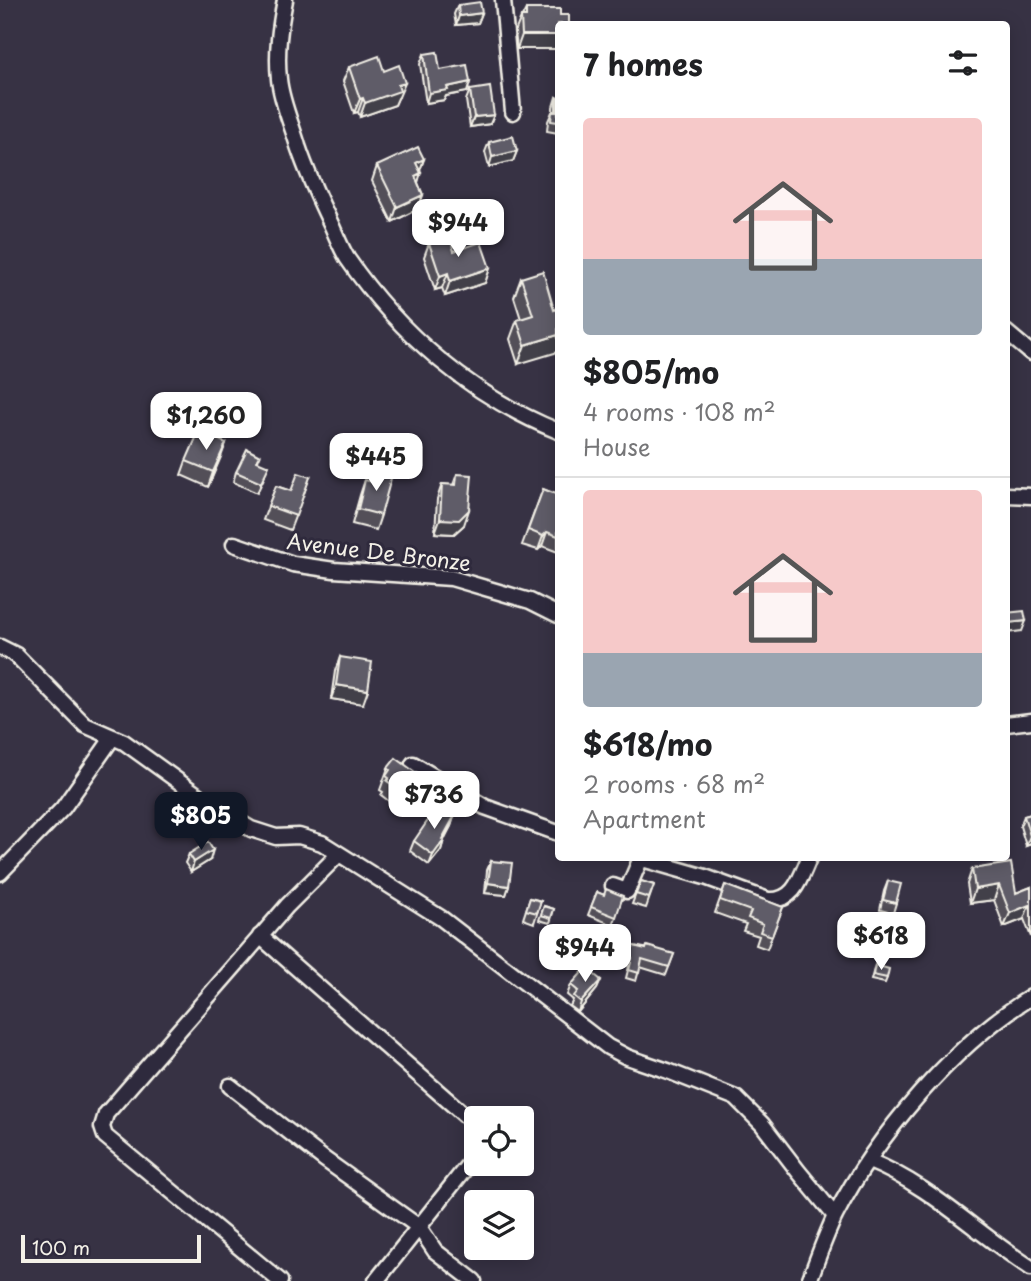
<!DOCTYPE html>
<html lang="en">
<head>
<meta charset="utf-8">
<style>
	:root { --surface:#fff; --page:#f2f2f2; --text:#202124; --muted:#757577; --line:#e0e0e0; --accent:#111827 }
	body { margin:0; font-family:"Playpen Sans",sans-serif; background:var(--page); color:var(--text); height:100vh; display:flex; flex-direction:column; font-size:26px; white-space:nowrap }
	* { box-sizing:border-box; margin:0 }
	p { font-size:23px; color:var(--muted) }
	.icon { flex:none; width:38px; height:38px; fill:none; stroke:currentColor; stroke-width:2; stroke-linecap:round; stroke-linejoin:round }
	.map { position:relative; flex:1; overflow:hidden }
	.panel { position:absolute; left:555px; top:21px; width:455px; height:840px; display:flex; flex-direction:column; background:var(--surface); border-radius:7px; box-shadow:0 4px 18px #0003 }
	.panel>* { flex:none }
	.buttons { position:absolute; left:464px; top:1106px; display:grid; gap:14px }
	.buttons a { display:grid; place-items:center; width:70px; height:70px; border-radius:7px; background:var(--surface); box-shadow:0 4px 18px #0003; font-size:35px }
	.scale { position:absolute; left:21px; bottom:18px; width:180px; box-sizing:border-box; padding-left:7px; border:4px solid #f4f1e8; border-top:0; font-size:19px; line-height:24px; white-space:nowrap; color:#f4f1e8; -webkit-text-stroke:5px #2f2a3d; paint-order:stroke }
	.price { position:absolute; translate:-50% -60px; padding:0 16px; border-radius:14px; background:#fff; color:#222; font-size:23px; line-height:46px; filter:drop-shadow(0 2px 4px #0008) }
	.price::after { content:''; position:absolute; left:50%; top:42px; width:21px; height:16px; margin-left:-10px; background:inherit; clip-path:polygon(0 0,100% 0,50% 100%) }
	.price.active { background:var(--accent); color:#fff }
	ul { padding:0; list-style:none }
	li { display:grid; align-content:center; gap:14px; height:371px; padding:0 28px }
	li+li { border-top:2px solid var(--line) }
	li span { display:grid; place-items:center; height:217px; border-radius:7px; color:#555 }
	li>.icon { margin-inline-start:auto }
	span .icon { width:126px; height:126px; fill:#fffc; stroke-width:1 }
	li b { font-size:30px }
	h2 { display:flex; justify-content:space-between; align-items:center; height:84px; padding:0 28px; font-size:30px }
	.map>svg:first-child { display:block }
</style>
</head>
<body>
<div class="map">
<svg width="1031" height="1281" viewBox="0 0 1031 1281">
	<rect width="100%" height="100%" fill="#373244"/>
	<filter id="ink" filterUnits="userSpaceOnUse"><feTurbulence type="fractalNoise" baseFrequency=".0143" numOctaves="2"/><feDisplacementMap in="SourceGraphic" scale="14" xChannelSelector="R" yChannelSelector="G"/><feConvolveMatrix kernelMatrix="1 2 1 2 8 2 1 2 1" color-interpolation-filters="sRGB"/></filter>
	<g filter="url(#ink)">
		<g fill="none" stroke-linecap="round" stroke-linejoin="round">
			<g stroke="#f4f1e8" stroke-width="19">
				<path id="minor" d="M285 0C280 26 276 52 279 79 281 101 292 125 298 146 307 173 319 199 331 224 336 235 341 248 347 258 399 334 473 397 558 431
					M503 0 513 112
					M1006 332 1031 353
					M1006 495 1031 496
					M234 544 293 564 334 570 451 578 530 601 558 615
					M0 647 16 655 85 725 124 742 210 804 251 829 276 837 299 836 322 843 441 918 608 1047 627 1057 668 1071 736 1098 762 1124 798 1171 835 1216
					M1006 724 1031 721
					M413 764 485 807 558 833
					M639 858 705 877 768 900C794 902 800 879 809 858
					M0 873 63 808 113 737
					M613 886 627 891 641 858
					M260 936 476 1125
					M230 1086 324 1159 419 1227 435 1251 474 1281
					M869 1161C930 1185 976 1233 1031 1268
					M280 1281 105 1136 102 1127 106 1114 287 906 339 854
					M376 1281 476 1155
					M809 1281C817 1260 825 1237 835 1216 876 1136 954 1044 1031 997"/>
			</g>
			<use href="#minor" stroke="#2f2a3d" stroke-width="14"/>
		</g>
		<path fill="#524f59" stroke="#f4f1e8" stroke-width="2" d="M458 5 482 13 478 23 456 25 454 14Z
			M526 9 558 24V49H517L515 32 521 17H522Z
			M424 54 440 70 470 82 467 92 446 96 444 100 426 103 420 64Z
			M349 67 384 71 399 97 398 98 395 105 360 117 358 112 354 113 343 81Z
			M470 90 490 124 470 127 466 100Z
			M556 97 558 98V133L547 131 548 121 552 112H553V107Z
			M489 142 517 151 513 161 489 167 485 152Z
			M424 159 420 170 418 183 423 195 418 209 392 222 372 181 377 166Z
			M429 243 454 251 490 268 485 283 445 296 442 288 435 290 424 257Z
			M521 278 554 310 518 364 510 339 517 320 521 319 514 297Z
			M226 443 208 487 181 475 186 461Z
			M260 456 258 461 265 476 257 493 233 482 236 472Z
			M381 468V515L376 530 352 524 360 495 365 480 376 483Z
			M457 474 464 525 454 534 435 533 437 499 442 484 453 485Z
			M310 477 290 530 263 520 276 486 291 491Z
			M543 489 558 495V552L542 546 538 550 522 545Z
			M340 657 363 704 331 699 335 671Z
			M388 768 418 793 403 812 381 795 383 792 380 790Z
			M1031 814V844L1026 846 1020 826 1024 816Z
			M454 817 451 826 444 840 441 850 429 865 410 851 414 841Z
			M189 854 210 860 191 872 185 863Z
			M491 861 509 886 506 895 485 893 487 870Z
			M972 869 1016 893 1031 887V937L1024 919 1004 927 994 900 970 903 967 884Z
			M641 881 654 885 646 908 632 904Z
			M888 881 896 903 893 913 880 910 884 891Z
			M725 885 783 907 767 949 756 945 759 936 743 931 746 924 715 913Z
			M597 892 604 895 616 917 613 925 588 915Z
			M530 898 541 901 534 923 523 919Z
			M544 906 554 909 550 923 539 920Z
			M605 926 619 931 610 956 596 951Z
			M629 945 674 954 666 975 640 967 636 981 626 978 629 966 623 965Z
			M875 965 887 978 885 983 871 980Z
			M589 973 601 980 597 989 578 1012 570 1006 573 1000 567 995 571 985Z"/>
		<path fill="#424048" stroke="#f4f1e8" stroke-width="2" d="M482 13 478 23 456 25 459 16Z
			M522 35H558V49H517Z
			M470 82 467 92 446 96 444 100 426 103 429 93 447 87Z
			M405 83 399 97 398 98 395 105 360 117 365 103 398 85Z
			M363 98 358 112 354 113 360 99Z
			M494 115 490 124 470 127 474 117Z
			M517 151 513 161 489 167 492 157Z
			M424 159 419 173 416 163Z
			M421 173 416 188 415 176Z
			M423 195 418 209 392 222 397 207Z
			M490 268 485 283 445 296 450 281Z
			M448 273 442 288 435 290 440 276Z
			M558 335V352L518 364 525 345Z
			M226 443 221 457 208 487 213 472Z
			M469 510 464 525 454 534 435 533 440 519Z
			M547 532 542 546 538 550 543 536Z
			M1026 621 1022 631 1006 633 1007 623Z
			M336 685 368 690 363 704 331 699Z
			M423 778 418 793 403 812 409 797Z
			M454 817 451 826 442 842 444 840 441 850 429 865 433 855Z
			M1030 836H1031V844L1026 846Z
			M213 850 210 860 191 872 194 862Z
			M488 883 509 886 506 895 485 893Z
			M999 885 994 900 970 903 975 889Z
			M1029 905 1024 919 1004 927 1010 913Z
			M601 980 597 989 578 1012 581 1002Z"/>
		<path fill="#5f5c67" stroke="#f4f1e8" stroke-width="2" d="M480 2 482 13 459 16 458 5Z
			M526 9H560V15H569V24H558V35H522L521 17H526Z
			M437 52 440 70 467 65 470 82 447 87 448 90 429 93 424 54Z
			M379 56 384 71 399 65 405 83 398 85 400 91 365 103 363 98 360 99 349 67Z
			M490 87 494 115 474 117 470 90Z
			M556 97 558 98V122L551 121 552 112H556Z
			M513 136 517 151 492 157 489 142Z
			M418 147 424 159 416 163 421 173 415 176 423 195 397 207 377 166Z
			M449 236 454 251 481 242 490 268 450 281 448 273 440 276 429 243Z
			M543 271 554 310 558 308V335L525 345 517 320 533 315 521 278Z
			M199 431 226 443 213 472 186 461Z
			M247 449 260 456 257 461 269 466 261 483 236 472Z
			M381 468 393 471 381 515 358 509 365 480 377 483Z
			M298 473 310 477 296 516 268 506 276 486 291 491Z
			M457 474 472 475 469 510 459 520 440 519 442 484 456 485Z
			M543 489 558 495V536L547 532 543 536 528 530Z
			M1024 611 1026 621 1007 623 1006 613Z
			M340 657 372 662 368 690 336 685Z
			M396 758 423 778 409 797 387 781 389 778 386 776 390 770 388 768Z
			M437 807 454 817 442 839 444 840 433 855 414 841Z
			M1031 814V836H1030L1024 816Z
			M208 842 213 850 194 862 189 854Z
			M491 861 512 863 509 886 488 883Z
			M1011 863 1016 893 1031 887V909L1029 905 1010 913 999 885 975 889 972 869Z
			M641 881 654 885 649 898 636 894Z
			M888 881 901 884 896 903 883 900Z
			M725 885 783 907 772 936 760 932 763 924 748 918 751 911 720 900Z
			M606 889 623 896 616 917 591 907 597 892 604 895Z
			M530 898 541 901 537 913 526 910Z
			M544 906 554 909 551 918 541 915Z
			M605 926 619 931 614 946 600 942Z
			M629 945 646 949 647 946 674 954 669 967 642 959 639 973 629 970 632 958 626 957Z
			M875 965 889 969 887 978 873 975Z
			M585 969 589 973 590 971 601 980 581 1002 574 996 578 991 571 985Z"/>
	</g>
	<g text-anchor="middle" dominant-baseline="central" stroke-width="6" stroke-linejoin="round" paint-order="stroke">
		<g font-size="21" fill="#f4f1e8" stroke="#2f2a3d">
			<text transform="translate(379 551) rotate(7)">Avenue De Bronze</text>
		</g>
	</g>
</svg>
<div class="buttons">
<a><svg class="icon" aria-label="locate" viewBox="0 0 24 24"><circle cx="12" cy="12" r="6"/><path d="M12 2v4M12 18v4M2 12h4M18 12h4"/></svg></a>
<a><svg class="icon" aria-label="layers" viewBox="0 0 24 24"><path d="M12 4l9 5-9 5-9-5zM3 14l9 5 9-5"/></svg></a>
</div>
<div class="scale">100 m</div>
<b class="price" style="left:458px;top:259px">$944</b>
<b class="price" style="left:206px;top:452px">$1,260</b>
<b class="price" style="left:376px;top:493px">$445</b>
<b class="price" style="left:434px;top:831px">$736</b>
<b class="price active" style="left:201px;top:852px">$805</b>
<b class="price" style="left:881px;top:972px">$618</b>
<b class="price" style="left:585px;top:984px">$944</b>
<section class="panel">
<h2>7 homes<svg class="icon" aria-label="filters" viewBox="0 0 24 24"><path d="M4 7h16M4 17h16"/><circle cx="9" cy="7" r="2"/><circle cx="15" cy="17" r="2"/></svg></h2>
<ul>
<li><span style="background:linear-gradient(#f6c9c9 65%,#9aa5b1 0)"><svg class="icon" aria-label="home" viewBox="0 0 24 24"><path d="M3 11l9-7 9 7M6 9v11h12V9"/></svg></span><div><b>$805/mo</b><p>4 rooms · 108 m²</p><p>House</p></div></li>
<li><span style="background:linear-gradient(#f6c9c9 75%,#9aa5b1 0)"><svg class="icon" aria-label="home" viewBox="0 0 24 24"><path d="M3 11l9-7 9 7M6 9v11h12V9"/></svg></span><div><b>$618/mo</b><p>2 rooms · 68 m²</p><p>Apartment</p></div></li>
</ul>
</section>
</div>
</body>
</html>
